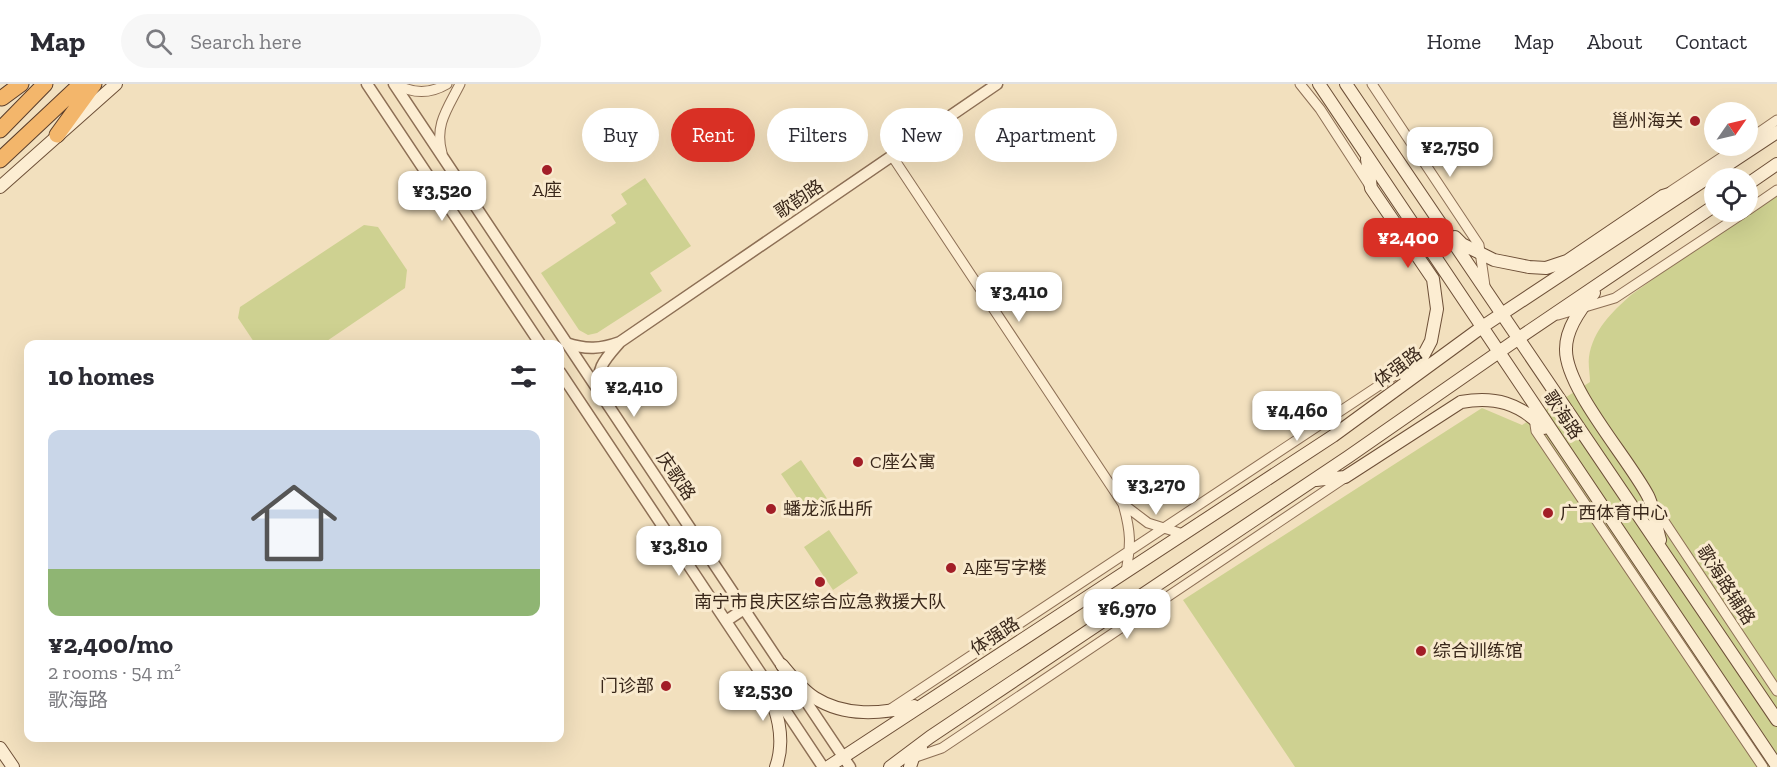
<!DOCTYPE html>
<html lang="en">
<head>
<meta charset="utf-8">
<style>
	:root { --surface:#fff; --page:#f7f7f7; --text:#2b2b33; --muted:#7c7c81; --line:#e1e1e2; --accent:#d93025 }
	body { margin:0; font-family:"Zilla Slab","Noto Sans SC",serif; background:var(--page); color:var(--text); height:100vh; display:flex; flex-direction:column; font-size:22px; white-space:nowrap }
	* { box-sizing:border-box; margin:0 }
	p { font-size:20px; color:var(--muted) }
	.icon { flex:none; width:33px; height:33px; fill:none; stroke:currentColor; stroke-width:2; stroke-linecap:round; stroke-linejoin:round }
	.map { position:relative; flex:1; overflow:hidden }
	.side { position:absolute; left:24px; top:256px; width:540px; height:402px; display:flex; flex-direction:column; background:var(--surface); border-radius:12px; box-shadow:0 6px 24px #0002 }
	.side>* { flex:none }
	.guide { position:absolute; left:582px; top:24px; width:570px; height:54px; display:flex; gap:12px }
	.needle { width:39px; rotate:56deg }
	.tools { position:absolute; left:1704px; top:18px; display:grid; gap:12px }
	.tools a { display:grid; place-items:center; width:54px; height:54px; border-radius:50%; background:var(--surface); box-shadow:0 6px 24px #0002; font-size:30px }
	.price { position:absolute; translate:-50% -51px; padding:0 14px; border-radius:12px; background:#fff; color:#222; font-size:20px; line-height:39px; filter:drop-shadow(0 2px 3px #0008) }
	.price::after { content:''; position:absolute; left:50%; top:36px; width:18px; height:14px; margin-left:-9px; background:inherit; clip-path:polygon(0 0,100% 0,50% 100%) }
	.price.active { background:var(--accent); color:#fff }
	ul { padding:0; list-style:none }
	li { display:grid; align-content:center; gap:12px; height:318px; padding:0 24px }
	li+li { border-top:2px solid var(--line) }
	li span { display:grid; place-items:center; height:186px; border-radius:12px; color:#555 }
	li>.icon { margin-inline-start:auto }
	span .icon { width:108px; height:108px; fill:#fffc; stroke-width:1 }
	li b { font-size:26px }
	h2 { display:flex; justify-content:space-between; align-items:center; height:72px; padding:0 24px; font-size:26px }
	.pill { padding:0 21px; border-radius:27px; background:var(--surface); box-shadow:0 6px 24px #0002; font-size:21px; line-height:54px }
	.pill.active { background:var(--accent); color:#fff }
	header { display:flex; align-items:center; gap:36px; box-sizing:border-box; height:84px; padding:0 30px; background:var(--surface); border-bottom:2px solid var(--line) }
	header strong { font-size:28px }
	nav { display:flex; gap:33px; margin-inline-start:auto; font-size:21px }
	.search { width:420px; height:54px; background:var(--page); display:flex; align-items:center; gap:15px; box-sizing:border-box; padding:0 21px; border-radius:33px; color:var(--muted); font-size:22px }
	.map>svg:first-child { display:block }
</style>
</head>
<body>
<header>
<strong>Map</strong>
<div class="search"><svg class="icon" aria-label="search" viewBox="0 0 24 24"><circle cx="10" cy="10" r="6"/><path d="M15 15l6 6"/></svg>Search here</div>
<nav><a>Home</a><a>Map</a><a>About</a><a>Contact</a></nav>
</header>
<div class="map">
<svg width="1777" height="683" viewBox="0 0 1777 683">
	<rect width="100%" height="100%" fill="#f2e0be"/>
	<path fill="#ced191" d="M645 94 691 162 650 189 662 207 597 249 588 251 579 246 541 189 616 139 611 131 627 120 621 110Z
		M1777 106V683H1295L1183 516 1482 324 1522 341 1590 298C1590 290 1588 281 1589 273 1593 246 1612 228 1631 211Z
		M364 141 378 143 407 186 405 204 321 261H256L238 234 240 223Z
		M801 376 828 416 808 430 781 390Z
		M829 446 858 489 833 506 804 463Z"/>
	<g fill="none" stroke-linecap="round" stroke-linejoin="round">
		<g stroke="#8d6f55" stroke-width="11">
			<path id="minor" d="M396 0C413 10 430 10 447 0
				M1300 0 1320 25 1370 102
				M1372 0 1479 161 1485 202
				M1748 56 1777 36
				M442 69C434 41 448 24 460 0
				M892 72 1123 420C1131 448 1131 460 1126 488
				M1671 107 1739 62
				M1748 126 1777 106
				M1558 231 1615 214 1745 128
				M1534 334 1536 347 1763 683
				M1123 420 1148 439 1183 450
				M1654 422 1777 607
				M889 626 1404 285 1417 281
				M913 674 942 664 1343 395"/>
		</g>
		<g stroke="#8d6f55" stroke-width="13">
			<path id="tertiary" d="M367 0 541 261
				M394 0 786 588
				M566 259C586 266 601 265 620 258L997 0
				M560 288 823 683
				M601 307C593 286 607 273 620 258
				M726 537 744 525
				M795 601 850 683"/>
		</g>
		<g stroke="#6e5038" stroke-width="14">
			<path id="secondary" d="M1319 0 1777 682
				M1346 0 1777 636
				M1367 75 1371 104 1433 195 1437 225 1431 257 1422 274 1406 293
				M1748 100 1777 80
				M0 103 116 0
				M1455 153 1462 160 1494 176 1529 183 1546 184 1567 177 1663 112 1682 106
				M1594 209C1581 224 1566 244 1566 265 1565 304 1629 375 1648 412 1654 424 1656 442 1660 456
				M1316 396 1345 393 1461 318C1495 312 1519 319 1544 344
				M782 581C792 593 802 606 815 614 845 633 881 630 914 622
				M764 594C775 623 787 652 776 683
				M0 664 13 683
				M828 683 1333 352 1482 243 1777 48
				M890 683 930 653 1348 373 1519 254 1714 122
				M910 683 913 674 921 664"/>
		</g>
		<g stroke="#5a3d2a" stroke-width="17">
			<path id="trunk" d="M2 14 21 0
				M0 46 45 0
				M57 51 94 0
				M0 76 81 0"/>
		</g>
		<use href="#minor" stroke="#fcedd2" stroke-width="9"/>
		<use href="#tertiary" stroke="#fcedd2" stroke-width="10"/>
		<use href="#secondary" stroke="#fcedd2" stroke-width="12"/>
		<use href="#trunk" stroke="#f3b66b" stroke-width="15"/>
	</g>
	<g fill="#a21e27" stroke="#f9eace" stroke-width="2">
		<circle cx="1695" cy="37" r="6"/>
		<circle cx="547" cy="86" r="6"/>
		<circle cx="858" cy="378" r="6"/>
		<circle cx="771" cy="425" r="6"/>
		<circle cx="1548" cy="429" r="6"/>
		<circle cx="951" cy="484" r="6"/>
		<circle cx="820" cy="498" r="6"/>
		<circle cx="1421" cy="567" r="6"/>
		<circle cx="666" cy="602" r="6"/>
	</g>
	<g text-anchor="middle" dominant-baseline="central" stroke-width="6" stroke-linejoin="round" paint-order="stroke">
		<g font-size="18" fill="#3a281b" stroke="#f9eace" text-anchor="start">
			<text x="1683" y="37" text-anchor="end">邕州海关</text>
			<text x="547" y="106" text-anchor="middle">A座</text>
			<text x="870" y="378">C座公寓</text>
			<text x="783" y="425">蟠龙派出所</text>
			<text x="1560" y="429">广西体育中心</text>
			<text x="963" y="484">A座写字楼</text>
			<text x="820" y="518" text-anchor="middle">南宁市良庆区综合应急救援大队</text>
			<text x="1433" y="567">综合训练馆</text>
			<text x="654" y="602" text-anchor="end">门诊部</text>
		</g>
		<g font-size="18" fill="#3a281b" stroke="#f9eace">
			<text transform="translate(799 115) rotate(-34)">歌韵路</text>
			<text transform="translate(1398 283) rotate(-36)">体强路</text>
			<text transform="translate(1563 331) rotate(56)">歌海路</text>
			<text transform="translate(676 392) rotate(56)">庆歌路</text>
			<text transform="translate(1726 501) rotate(57)">歌海路辅路</text>
			<text transform="translate(995 552) rotate(-33)">体强路</text>
		</g>
	</g>
</svg>
<div class="tools">
<a><svg class="needle" viewBox="-14 -14 28 28"><path d="M0-13l5 13h-10z" fill="#e53935"/><path d="M0 13l5-13h-10z" fill="#7c7c81"/></svg></a>
<a><svg class="icon" aria-label="locate" viewBox="0 0 24 24"><circle cx="12" cy="12" r="6"/><path d="M12 2v4M12 18v4M2 12h4M18 12h4"/></svg></a>
</div>
<b class="price" style="left:1450px;top:94px">¥2,750</b>
<b class="price" style="left:442px;top:138px">¥3,520</b>
<b class="price active" style="left:1408px;top:185px">¥2,400</b>
<b class="price" style="left:1019px;top:239px">¥3,410</b>
<b class="price" style="left:634px;top:334px">¥2,410</b>
<b class="price" style="left:1297px;top:358px">¥4,460</b>
<b class="price" style="left:1156px;top:432px">¥3,270</b>
<b class="price" style="left:679px;top:493px">¥3,810</b>
<b class="price" style="left:1127px;top:556px">¥6,970</b>
<b class="price" style="left:763px;top:638px">¥2,530</b>
<div class="guide">
<a class="pill">Buy</a>
<a class="pill active">Rent</a>
<a class="pill">Filters</a>
<a class="pill">New</a>
<a class="pill">Apartment</a>
</div>
<section class="side">
<h2>10 homes<svg class="icon" aria-label="filters" viewBox="0 0 24 24"><path d="M4 7h16M4 17h16"/><circle cx="9" cy="7" r="2"/><circle cx="15" cy="17" r="2"/></svg></h2>
<ul>
<li><span style="background:linear-gradient(#c9d6e8 75%,#8fb573 0)"><svg class="icon" aria-label="home" viewBox="0 0 24 24"><path d="M3 11l9-7 9 7M6 9v11h12V9"/></svg></span><div><b>¥2,400/mo</b><p>2 rooms · 54 m²</p><p>歌海路</p></div></li>
</ul>
</section>
</div>
</body>
</html>
